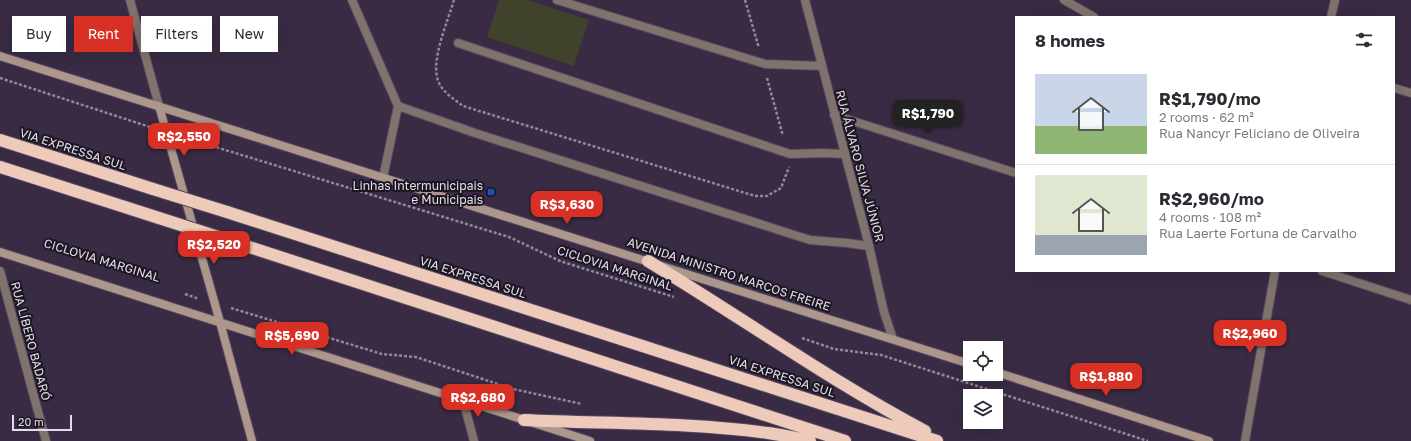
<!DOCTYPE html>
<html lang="en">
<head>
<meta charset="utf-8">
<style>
	:root { --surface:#fff; --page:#f7f7f7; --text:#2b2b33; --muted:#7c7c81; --line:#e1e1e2; --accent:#d93025 }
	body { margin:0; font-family:"Golos Text",sans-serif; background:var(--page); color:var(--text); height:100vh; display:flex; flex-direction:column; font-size:15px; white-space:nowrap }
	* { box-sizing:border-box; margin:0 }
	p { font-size:13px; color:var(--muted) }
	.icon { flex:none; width:22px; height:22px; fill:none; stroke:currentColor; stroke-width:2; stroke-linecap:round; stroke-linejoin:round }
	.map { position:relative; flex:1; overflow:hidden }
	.side { position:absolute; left:1015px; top:16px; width:380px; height:256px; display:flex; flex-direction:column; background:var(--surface); border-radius:0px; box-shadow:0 4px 16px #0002 }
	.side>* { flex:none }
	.top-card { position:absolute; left:12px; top:16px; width:380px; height:36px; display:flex; gap:8px }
	.controls { position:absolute; left:963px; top:341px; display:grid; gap:8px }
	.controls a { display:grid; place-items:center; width:40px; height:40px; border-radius:0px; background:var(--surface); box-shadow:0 4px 16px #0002; font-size:20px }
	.scale { position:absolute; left:12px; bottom:10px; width:60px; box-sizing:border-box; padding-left:4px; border:2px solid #e4dcec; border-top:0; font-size:11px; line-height:14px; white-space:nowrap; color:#e4dcec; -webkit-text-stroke:3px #1c1621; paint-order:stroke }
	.price { position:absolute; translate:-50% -34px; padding:0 9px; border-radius:8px; background:var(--accent); color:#fff; font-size:13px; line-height:26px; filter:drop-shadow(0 1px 2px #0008) }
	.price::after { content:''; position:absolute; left:50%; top:24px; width:12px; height:9px; margin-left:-6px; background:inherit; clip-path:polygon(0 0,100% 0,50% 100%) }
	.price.current { background:#222; color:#fff }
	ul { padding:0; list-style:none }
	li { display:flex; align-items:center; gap:12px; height:100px; padding:0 20px }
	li+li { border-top:1px solid var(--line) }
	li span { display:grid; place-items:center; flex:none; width:112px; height:80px; border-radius:0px; color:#555 }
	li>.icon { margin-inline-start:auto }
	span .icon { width:48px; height:48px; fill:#fffc; stroke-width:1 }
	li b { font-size:17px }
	h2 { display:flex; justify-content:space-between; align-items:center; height:48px; padding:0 20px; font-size:17px }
	.pill { padding:0 14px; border-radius:0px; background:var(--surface); box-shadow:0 4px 16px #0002; font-size:14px; line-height:36px }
	.pill.current { background:var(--accent); color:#fff }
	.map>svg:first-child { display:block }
</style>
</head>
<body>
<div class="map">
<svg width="1411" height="441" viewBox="0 0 1411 441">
	<rect width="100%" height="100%" fill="#382b43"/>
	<path fill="#41422c" d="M499 0H528L589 20 574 66 487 37Z"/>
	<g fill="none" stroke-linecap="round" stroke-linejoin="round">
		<g stroke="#54475e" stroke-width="10">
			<path id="lane" d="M352 0 398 106 383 178
				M557 0 765 64 822 66
				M458 43 790 154 823 153 845 154
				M398 106 475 133 810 240 847 243 869 246"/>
		</g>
		<g stroke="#54475e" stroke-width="10">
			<path id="street" d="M130 0 159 106
				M805 0 869 246 884 312 893 339
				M1064 0 1094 17
				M1331 17 1335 0
				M1394 88 1411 93
				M834 115 1016 173
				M0 271 46 441
				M1322 271 1411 300
				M463 400 474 441
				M1245 441 1275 271"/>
		</g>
		<g stroke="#54475e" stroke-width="10">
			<path id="secondary" d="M0 56 970 364
				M159 106 220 322 252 441
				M0 252 590 441
				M996 372 1209 441"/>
		</g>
		<g stroke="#54475e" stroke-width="14">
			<path id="highway" d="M0 140 153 189
				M0 167 159 218
				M227 212 937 441
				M240 244 845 441
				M648 261C741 317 829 380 925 431
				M524 420C604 424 688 422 768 433 782 435 796 438 810 441"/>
		</g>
		<path stroke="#92879b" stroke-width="2.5" stroke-dasharray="3 2" stroke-linecap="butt" d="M454 0C448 21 429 63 439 83 444 93 455 100 463 106L755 196H767L781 188 789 167
			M745 0 759 48
			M0 78 150 127
			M767 78 783 136
			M183 137 509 237 560 261 674 297
			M185 294 199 299
			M231 308 382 354 416 357 513 389 582 404
			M802 338 834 349 881 355 1148 441"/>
		<use href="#lane" stroke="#80726c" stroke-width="8"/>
		<use href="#street" stroke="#80726c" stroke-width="8"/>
		<use href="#secondary" stroke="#ad968c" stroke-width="8"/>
		<use href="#highway" stroke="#eecabb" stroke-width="12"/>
		<g stroke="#54475e" stroke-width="14" stroke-linecap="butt">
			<path id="highway-bridge" d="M153 189 227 212
				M159 218 240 244"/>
		</g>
		<use href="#highway-bridge" stroke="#eecabb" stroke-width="12"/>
	</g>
	<rect fill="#1a4fb4" stroke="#1c1621" stroke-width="1.5" x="487" y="188" width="8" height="8" rx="2"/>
	<g text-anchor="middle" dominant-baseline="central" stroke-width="4" stroke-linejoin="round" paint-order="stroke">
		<g font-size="12" fill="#e4dcec" stroke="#1c1621">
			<text transform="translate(73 149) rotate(18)">VIA EXPRESSA SUL</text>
			<text transform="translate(860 166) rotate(75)">RUA ÁLVARO SILVA JÚNIOR</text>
			<text transform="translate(102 260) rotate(17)">CICLOVIA MARGINAL</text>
			<text transform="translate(615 268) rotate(18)">CICLOVIA MARGINAL</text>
			<text transform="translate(729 274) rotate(18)">AVENIDA MINISTRO MARCOS FREIRE</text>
			<text transform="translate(473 277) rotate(18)">VIA EXPRESSA SUL</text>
			<text transform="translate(31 341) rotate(75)">RUA LÍBERO BADARÓ</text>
			<text transform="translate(782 376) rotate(18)">VIA EXPRESSA SUL</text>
		</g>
		<g font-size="12" fill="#e4dcec" stroke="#1c1621" text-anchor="end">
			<text x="483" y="185">Linhas Intermunicipais<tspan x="483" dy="14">e Municipais</tspan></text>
		</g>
	</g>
</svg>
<div class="controls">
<a><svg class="icon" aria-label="locate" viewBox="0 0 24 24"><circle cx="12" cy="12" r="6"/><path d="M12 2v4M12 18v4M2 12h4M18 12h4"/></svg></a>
<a><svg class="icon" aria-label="layers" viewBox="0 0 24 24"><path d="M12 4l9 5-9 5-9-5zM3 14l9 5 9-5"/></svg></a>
</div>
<div class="scale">20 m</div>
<b class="price current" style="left:928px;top:134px">R$1,790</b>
<b class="price" style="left:184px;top:157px">R$2,550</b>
<b class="price" style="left:567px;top:225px">R$3,630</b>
<b class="price" style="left:214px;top:265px">R$2,520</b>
<b class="price" style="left:1250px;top:354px">R$2,960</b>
<b class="price" style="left:292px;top:356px">R$5,690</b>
<b class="price" style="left:1106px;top:397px">R$1,880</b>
<b class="price" style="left:478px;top:418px">R$2,680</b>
<div class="top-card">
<a class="pill">Buy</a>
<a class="pill current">Rent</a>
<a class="pill">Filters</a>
<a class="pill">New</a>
</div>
<section class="side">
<h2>8 homes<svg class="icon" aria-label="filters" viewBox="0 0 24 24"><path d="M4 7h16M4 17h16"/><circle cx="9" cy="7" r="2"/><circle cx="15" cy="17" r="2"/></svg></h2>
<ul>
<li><span style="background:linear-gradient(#c9d6e8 65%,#8fb573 0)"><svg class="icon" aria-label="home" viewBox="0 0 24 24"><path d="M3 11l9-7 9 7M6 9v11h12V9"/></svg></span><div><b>R$1,790/mo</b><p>2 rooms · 62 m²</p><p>Rua Nancyr Feliciano de Oliveira</p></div></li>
<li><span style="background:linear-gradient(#dfe7d0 75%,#9aa5b1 0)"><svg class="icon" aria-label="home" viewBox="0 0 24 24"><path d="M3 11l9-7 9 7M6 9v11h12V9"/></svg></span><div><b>R$2,960/mo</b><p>4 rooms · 108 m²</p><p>Rua Laerte Fortuna de Carvalho</p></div></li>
</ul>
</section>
</div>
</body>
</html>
